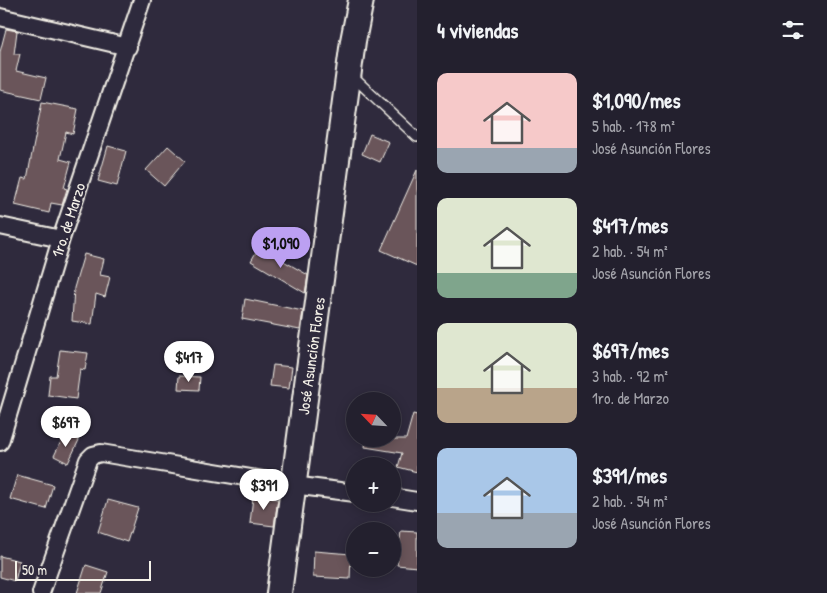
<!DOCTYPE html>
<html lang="es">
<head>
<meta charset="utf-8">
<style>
	:root { --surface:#23202e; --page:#2f2d3a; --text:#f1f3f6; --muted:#a3a3aa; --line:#403e4a; --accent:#bca0f2 }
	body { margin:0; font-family:"Patrick Hand",sans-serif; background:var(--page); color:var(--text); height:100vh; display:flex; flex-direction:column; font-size:19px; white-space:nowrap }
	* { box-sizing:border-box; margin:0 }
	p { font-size:16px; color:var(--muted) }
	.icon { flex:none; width:28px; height:28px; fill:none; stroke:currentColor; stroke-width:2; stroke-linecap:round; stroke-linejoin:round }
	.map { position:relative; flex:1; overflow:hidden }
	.side { display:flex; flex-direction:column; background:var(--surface); width:410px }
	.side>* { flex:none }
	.needle { width:32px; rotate:295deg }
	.buttons { position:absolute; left:346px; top:392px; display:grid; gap:10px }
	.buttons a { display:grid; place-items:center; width:55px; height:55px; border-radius:50%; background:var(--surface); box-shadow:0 2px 12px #0003,0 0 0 1px var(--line); font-size:25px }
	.scale { position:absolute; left:15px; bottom:12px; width:136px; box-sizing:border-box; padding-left:5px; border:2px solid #f4f1e8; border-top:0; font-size:14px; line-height:18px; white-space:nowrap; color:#f4f1e8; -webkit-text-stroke:4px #2f2a3d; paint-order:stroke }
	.price { position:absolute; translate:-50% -42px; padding:0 11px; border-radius:18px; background:#fff; color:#222; font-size:16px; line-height:32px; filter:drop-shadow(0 1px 2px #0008) }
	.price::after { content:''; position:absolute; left:50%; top:30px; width:15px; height:11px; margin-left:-8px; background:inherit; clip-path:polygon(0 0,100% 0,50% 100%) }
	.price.current { background:var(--accent); color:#111 }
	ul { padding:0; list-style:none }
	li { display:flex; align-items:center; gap:15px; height:125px; padding:0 20px }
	li span { display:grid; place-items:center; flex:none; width:140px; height:100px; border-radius:10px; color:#555 }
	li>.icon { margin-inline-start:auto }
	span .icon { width:60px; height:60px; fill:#fffc; stroke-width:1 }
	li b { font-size:21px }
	h2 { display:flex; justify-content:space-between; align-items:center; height:60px; padding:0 20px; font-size:21px }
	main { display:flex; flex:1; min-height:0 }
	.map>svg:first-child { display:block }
</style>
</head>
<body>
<main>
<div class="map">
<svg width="417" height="593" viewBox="0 0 417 593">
	<rect width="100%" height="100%" fill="#2f2a3d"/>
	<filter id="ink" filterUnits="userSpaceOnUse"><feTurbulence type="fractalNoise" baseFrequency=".02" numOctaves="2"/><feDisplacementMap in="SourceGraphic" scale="10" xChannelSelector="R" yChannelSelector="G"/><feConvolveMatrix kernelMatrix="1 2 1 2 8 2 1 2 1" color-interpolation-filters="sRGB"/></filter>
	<g filter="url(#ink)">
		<path fill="#6a545a" stroke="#f4f1e8" d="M6 29 17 31 14 54H20L16 71 46 78 41 99 0 90V52Z
			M42 102 78 109 73 134 66 132 60 159 71 162 64 188 67 189 62 205 51 203 49 213 15 205 22 178 27 179Z
			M370 134 389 142 380 162 362 154Z
			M108 146 126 151 117 186 98 181Z
			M168 146 185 161 164 186 146 170Z
			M417 170V266L381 250Z
			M259 247 308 275 305 293 251 261Z
			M84 254 104 259 100 275 110 277 105 297 96 294 92 324 72 321 74 288Z
			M245 299 303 311 300 330 242 319Z
			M60 350 88 353 85 370 80 369 76 399 48 395 50 376H56Z
			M273 365 292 367 289 388 270 386Z
			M179 376 200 377 199 390 178 389Z
			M413 414 417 415V472L398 467 402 453 365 447 366 439H406Z
			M65 433 79 440 68 463 54 456Z
			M17 475 53 485 46 509 10 499Z
			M253 497 278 499 274 526 250 523Z
			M108 500 138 508 127 542 98 532Z
			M401 531 417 532V567L397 565Z
			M314 551 351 554 350 579 313 577Z
			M0 556 20 561 15 581 0 577Z
			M86 565 108 572 101 593H77Z"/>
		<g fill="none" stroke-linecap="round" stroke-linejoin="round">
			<g stroke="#f4f1e8" stroke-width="12">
				<path id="lane" d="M351 75 417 137"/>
			</g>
			<g stroke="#f4f1e8" stroke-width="20">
				<path id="street" d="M0 17 128 47
					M0 226 61 239
					M0 442 61 239 142 0
					M392 497 417 501
					M41 593 88 460 93 455 101 453 293 485 355 493"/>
			</g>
			<g stroke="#f4f1e8" stroke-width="28">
				<path id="secondary" d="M279 593 353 41 361 0"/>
			</g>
			<use href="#lane" stroke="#2f2a3d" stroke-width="9"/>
			<use href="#street" stroke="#2f2a3d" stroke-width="16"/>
			<use href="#secondary" stroke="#2f2a3d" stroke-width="24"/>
		</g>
	</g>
	<g text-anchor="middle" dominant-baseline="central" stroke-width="4.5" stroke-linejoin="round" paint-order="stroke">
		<g font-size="16" fill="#f4f1e8" stroke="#2f2a3d">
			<text transform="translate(68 220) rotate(-72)">1ro. de Marzo</text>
			<text transform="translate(311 356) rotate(-82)">José Asunción Flores</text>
		</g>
	</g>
</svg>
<div class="buttons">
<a><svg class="needle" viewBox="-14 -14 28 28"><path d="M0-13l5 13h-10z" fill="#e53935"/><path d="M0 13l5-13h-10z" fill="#a3a3aa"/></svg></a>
<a>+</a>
<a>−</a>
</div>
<div class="scale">50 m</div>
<b class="price current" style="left:281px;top:269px">$1,090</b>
<b class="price" style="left:189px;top:383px">$417</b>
<b class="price" style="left:66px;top:448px">$697</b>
<b class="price" style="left:264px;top:511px">$391</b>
</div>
<section class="side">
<h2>4 viviendas<svg class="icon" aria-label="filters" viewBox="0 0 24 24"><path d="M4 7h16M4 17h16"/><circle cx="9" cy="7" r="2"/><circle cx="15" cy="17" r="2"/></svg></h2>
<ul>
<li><span style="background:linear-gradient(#f6c9c9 75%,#9aa5b1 0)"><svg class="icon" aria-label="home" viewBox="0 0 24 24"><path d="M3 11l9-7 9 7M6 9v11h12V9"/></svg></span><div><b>$1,090/mes</b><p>5 hab. · 178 m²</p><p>José Asunción Flores</p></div></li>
<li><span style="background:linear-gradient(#dfe7d0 75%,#7fa58c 0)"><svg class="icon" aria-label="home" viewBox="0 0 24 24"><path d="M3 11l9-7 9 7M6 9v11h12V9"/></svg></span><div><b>$417/mes</b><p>2 hab. · 54 m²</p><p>José Asunción Flores</p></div></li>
<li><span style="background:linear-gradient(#dfe7d0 65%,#b9a48a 0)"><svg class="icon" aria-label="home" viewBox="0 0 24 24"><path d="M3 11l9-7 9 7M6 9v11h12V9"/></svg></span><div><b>$697/mes</b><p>3 hab. · 92 m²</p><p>1ro. de Marzo</p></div></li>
<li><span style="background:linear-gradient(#a9c7e8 65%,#9aa5b1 0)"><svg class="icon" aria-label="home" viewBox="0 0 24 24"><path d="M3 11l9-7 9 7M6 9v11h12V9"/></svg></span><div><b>$391/mes</b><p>2 hab. · 54 m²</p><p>José Asunción Flores</p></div></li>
</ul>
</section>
</main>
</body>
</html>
